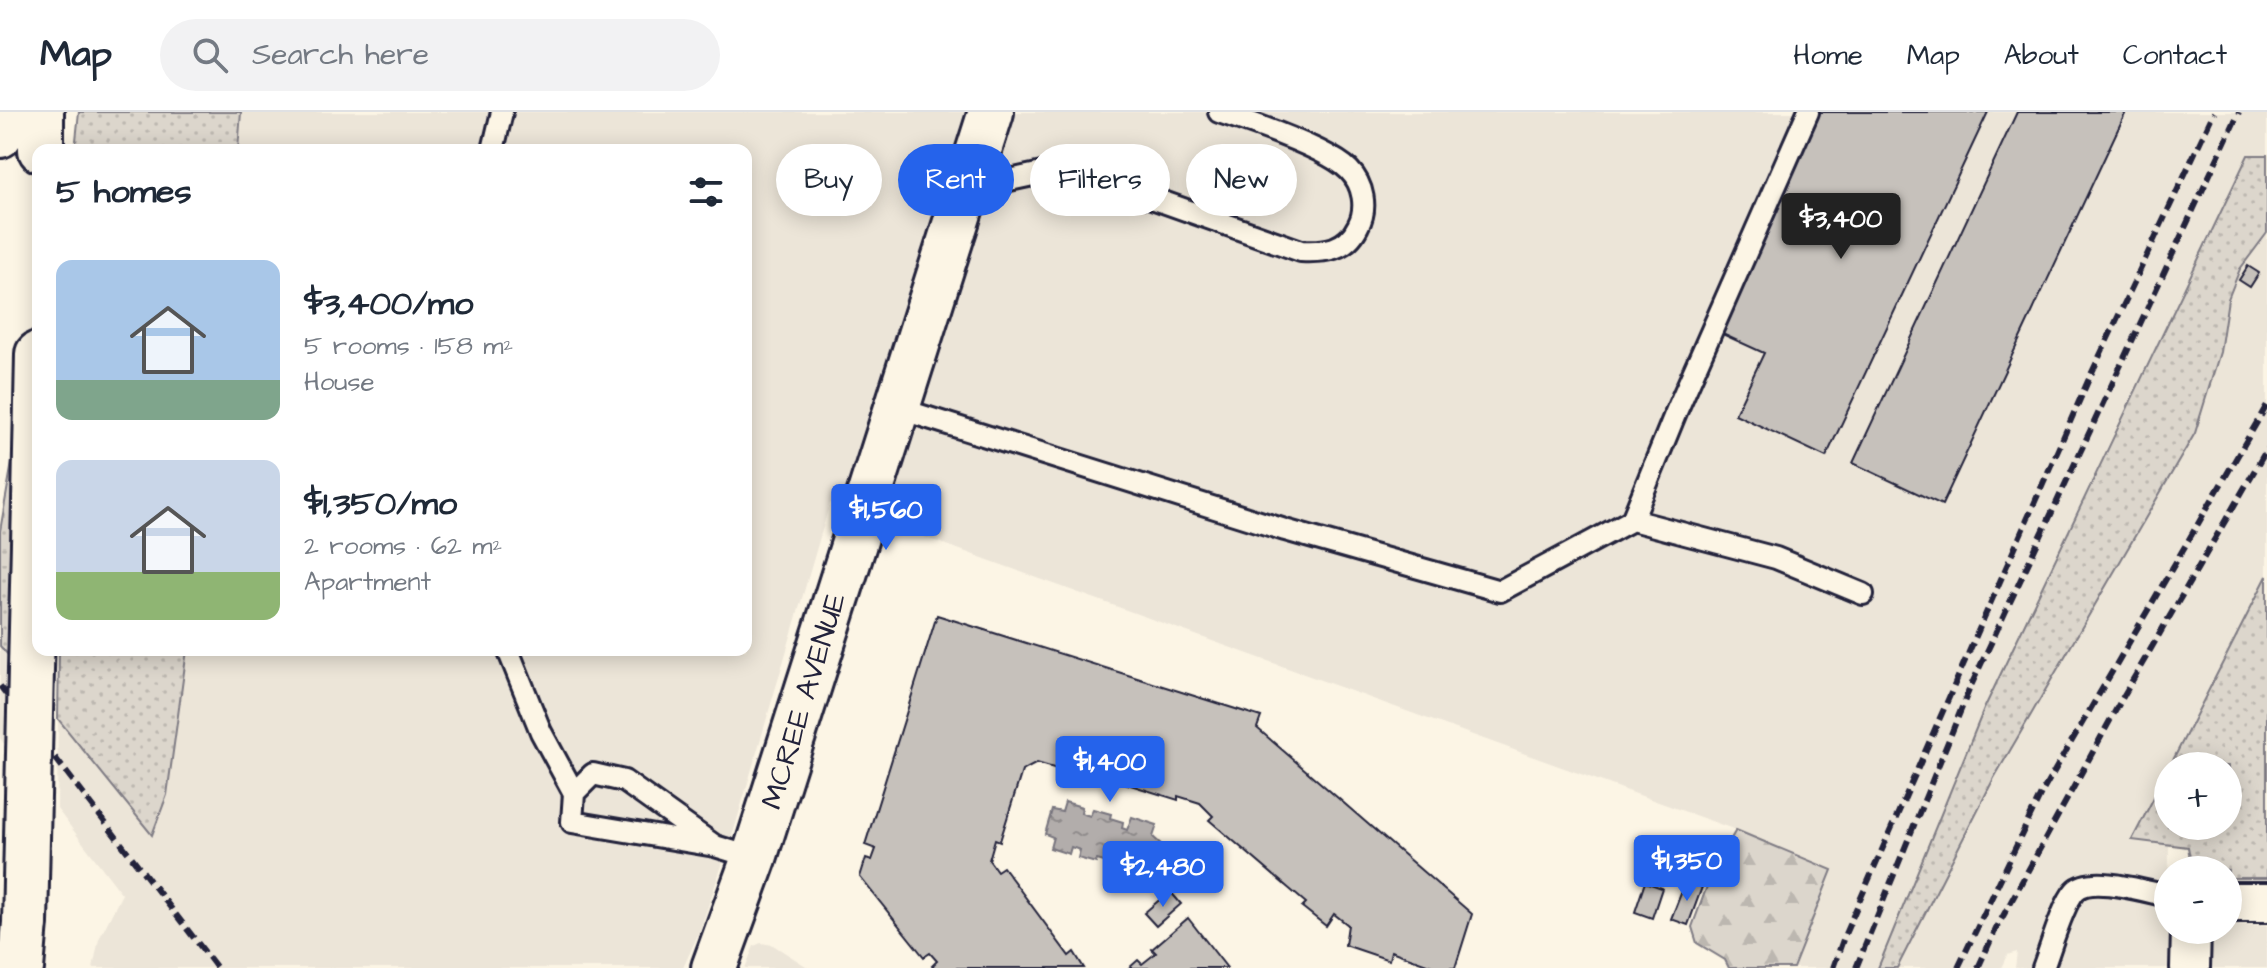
<!DOCTYPE html>
<html lang="en">
<head>
<meta charset="utf-8">
<style>
	:root { --surface:#fff; --page:#f2f2f3; --text:#1f2937; --muted:#747a83; --line:#e0e1e3; --accent:#2563eb }
	body { margin:0; font-family:"Architects Daughter",sans-serif; background:var(--page); color:var(--text); height:100vh; display:flex; flex-direction:column; font-size:30px; white-space:nowrap }
	* { box-sizing:border-box; margin:0 }
	p { font-size:26px; color:var(--muted) }
	.icon { flex:none; width:44px; height:44px; fill:none; stroke:currentColor; stroke-width:2; stroke-linecap:round; stroke-linejoin:round }
	.map { position:relative; flex:1; overflow:hidden }
	.drawer { position:absolute; left:32px; top:32px; width:720px; height:512px; display:flex; flex-direction:column; background:var(--surface); border-radius:16px; box-shadow:0 4px 20px #0003 }
	.drawer>* { flex:none }
	.banner { position:absolute; left:776px; top:32px; width:760px; height:72px; display:flex; gap:16px }
	.buttons { position:absolute; left:2154px; top:640px; display:grid; gap:16px }
	.buttons a { display:grid; place-items:center; width:88px; height:88px; border-radius:50%; background:var(--surface); box-shadow:0 4px 20px #0003; font-size:40px }
	.price { position:absolute; translate:-50% -68px; padding:0 18px; border-radius:8px; background:var(--accent); color:#fff; font-size:26px; line-height:52px; filter:drop-shadow(0 2px 4px #0008) }
	.price::after { content:''; position:absolute; left:50%; top:48px; width:24px; height:18px; margin-left:-12px; background:inherit; clip-path:polygon(0 0,100% 0,50% 100%) }
	.price.on { background:#222; color:#fff }
	ul { padding:0; list-style:none }
	li { display:flex; align-items:center; gap:24px; height:200px; padding:0 24px }
	li span { display:grid; place-items:center; flex:none; width:224px; height:160px; border-radius:16px; color:#555 }
	li>.icon { margin-inline-start:auto }
	span .icon { width:96px; height:96px; fill:#fffc; stroke-width:1 }
	li b { font-size:34px }
	h2 { display:flex; justify-content:space-between; align-items:center; height:96px; padding:0 24px; font-size:34px }
	.chip { padding:0 28px; border-radius:36px; background:var(--surface); box-shadow:0 4px 20px #0003; font-size:28px; line-height:72px }
	.chip.on { background:var(--accent); color:#fff }
	header { display:flex; align-items:center; gap:48px; box-sizing:border-box; height:112px; padding:0 40px; background:var(--surface); border-bottom:2px solid var(--line) }
	header strong { font-size:38px }
	nav { display:flex; gap:44px; margin-inline-start:auto; font-size:28px }
	.search { width:560px; height:72px; background:var(--page); display:flex; align-items:center; gap:20px; box-sizing:border-box; padding:0 28px; border-radius:44px; color:var(--muted); font-size:30px }
	.map>svg:first-child { display:block }
</style>
</head>
<body>
<header>
<strong>Map</strong>
<div class="search"><svg class="icon" aria-label="search" viewBox="0 0 24 24"><circle cx="10" cy="10" r="6"/><path d="M15 15l6 6"/></svg>Search here</div>
<nav><a>Home</a><a>Map</a><a>About</a><a>Contact</a></nav>
</header>
<div class="map">
<svg width="2267" height="856" viewBox="0 0 2267 856">
	<defs>
		<pattern id="grass-dots" width="8" height="8" patternUnits="userSpaceOnUse" patternTransform="scale(2)"><rect width="8" height="8" fill="#dcd6cc"/><path d="M2 2h.1M6 6h.1" fill="none" stroke="#bcb7b0" stroke-width="1.8" stroke-linecap="round"/></pattern>
		<pattern id="forest-firs" width="22" height="20" patternUnits="userSpaceOnUse" patternTransform="scale(2)"><rect width="22" height="20" fill="#dcd6cc"/><path d="M5 1l3.5 6h-7zM16 11l3.5 6h-7z" fill="#bcb7b0"/></pattern>
		<pattern id="water-ripples" width="26" height="14" patternUnits="userSpaceOnUse" patternTransform="scale(2)"><rect width="26" height="14" fill="#b2adab"/><path d="M2 4q2-2 4 0t4 0M15 11q2-2 4 0t4 0" fill="none" stroke="#908c8c"/></pattern>
	</defs>
	<rect width="100%" height="100%" fill="#fcf5e5"/>
	<filter id="ink" filterUnits="userSpaceOnUse"><feTurbulence type="fractalNoise" baseFrequency=".0125" numOctaves="2"/><feDisplacementMap in="SourceGraphic" scale="16" xChannelSelector="R" yChannelSelector="G"/><feConvolveMatrix kernelMatrix="1 2 1 2 8 2 1 2 1" color-interpolation-filters="sRGB"/></filter>
	<g filter="url(#ink)">
		<path fill="#ece5d8" d="M241 0H2267V43L2248 44 2115 319 1984 597 1878 856H1793L1832 758 1736 718 830 391 734 718 700 818 683 856H93L99 827 122 782 57 697 58 607 152 722 167 683 187 538H746V38H238Z
			M2267 121V464L2132 727 2169 732 2168 818H2228V813H2267V856H2015L2017 840 2007 843 2001 856H1897L1994 666 2145 408 2220 240 2228 187 2240 157Z
			M0 534 9 544 7 636 0 626Z
			M761 831 773 833 809 856H745L754 834Z"/>
		<path fill="url(#grass-dots)" stroke="#7f7c84" stroke-width="2" d="M79 0H241L238 38H75Z
			M2248 43H2267V121L2240 157 2228 187 2220 240 2195 321 1994 666 1897 856H1878L1984 597Z
			M14 339 13 361 9 544 0 534V419Z
			M2267 464V766H2228V758L2192 757 2188 735 2132 728 2168 658V714H2228V654H2170Z
			M59 538H187L167 683 152 723 58 607Z"/>
		<path fill="url(#forest-firs)" stroke="#7f7c84" stroke-width="2" d="M1736 718 1832 758 1793 856H1729L1725 848 1697 831 1692 815 1713 758Z"/>
		<path fill="url(#water-ripples)" stroke="#78757e" stroke-width="2" d="M1065 690 1082 695 1081 701 1090 704 1093 697 1111 702 1110 706 1123 710 1122 716 1127 718 1132 705 1157 713 1153 725 1163 734 1162 749 1151 756H1144L1140 769 1115 761 1118 748 1112 747 1111 752 1097 748 1096 751 1078 746 1080 738 1071 735 1069 742 1050 736 1053 725 1045 722 1052 698 1062 700Z"/>
		<path fill="#c6c1bb" stroke="#22223b" stroke-width="2" d="M1820 0H1988L1826 345 1735 302 1764 241 1718 220Z
			M2017 0H2126L1942 393 1853 351Z
			M2248 154 2259 161 2250 175 2239 168Z
			M937 503 1261 605 1257 616 1472 802 1455 856H1438L1391 839 1389 848 1345 833 1348 813 1334 802 1326 814 1302 795 1306 791 1209 708 1213 704 1200 691 1178 684V688L1073 655 1071 661 1037 651 1022 659 1000 729 995 727 989 748 997 759 1003 755 1069 844 1074 840 1084 856H934L932 854 937 849 930 841 924 845 860 765 866 746 872 748 876 737 865 733Z
			M1686 769 1702 775 1688 813 1671 807Z
			M1645 770 1662 776 1652 806 1635 800Z
			M1170 779 1181 792 1156 814 1144 801Z
			M1188 806 1227 856H1129L1138 848 1142 852 1156 841 1152 837Z"/>
		<g fill="none" stroke-linecap="round" stroke-linejoin="round">
			<g stroke="#22223b" stroke-width="26">
				<path id="service" d="M493 38 502 0
					M970 67 1005 69 1061 57 1079 60 1301 139C1324 140 1346 139 1358 114 1368 96 1363 72 1349 58 1328 37 1249 10 1219 0
					M897 296 1285 418 1500 479 1632 408 1676 300 1808 0
					M1632 408 1776 446 1863 482
					M508 538 541 620 574 681
					M715 734 624 669 593 662 574 681 572 710 715 734 754 746
					M2043 856C2050 838 2063 792 2075 779 2091 762 2147 780 2168 784"/>
			</g>
			<g stroke="#22223b" stroke-width="44">
				<path id="minor" d="M2228 790H2267
					M2190 856 2191 818"/>
			</g>
			<g stroke="#22223b" stroke-width="50">
				<path id="secondary" d="M714 856 754 746 991 0"/>
			</g>
			<g stroke="#22223b" stroke-width="50">
				<path id="motorway" d="M41 0V38
					M0 23 3 0
					M35 389 38 242
					M21 856 25 811"/>
			</g>
			<use href="#service" stroke="#fcf5e5" stroke-width="20"/>
			<use href="#minor" stroke="#fcf5e5" stroke-width="38"/>
			<use href="#secondary" stroke="#fcf5e5" stroke-width="44"/>
			<use href="#motorway" stroke="#fcf5e5" stroke-width="44"/>
			<path stroke="#22223b" stroke-width="6" stroke-dasharray="12 6" stroke-linecap="butt" d="M0 574 217 856
				M1833 856 1845 822 2088 269 2214 0
				M1856 856 1969 578 2239 0
				M1958 856 2041 682 2267 293
				M1978 856 1996 817 2124 583 2267 337"/>
			<g stroke="#22223b" stroke-width="50" stroke-linecap="butt">
				<path id="motorway-bridge" d="M25 811 35 389"/>
			</g>
			<use href="#motorway-bridge" stroke="#fcf5e5" stroke-width="44"/>
		</g>
	</g>
	<g text-anchor="middle" dominant-baseline="central" stroke-width="6" stroke-linejoin="round" paint-order="stroke">
		<g font-size="30" fill="#22223b" stroke="#fcf5e5">
			<text transform="translate(804 589) rotate(-73)">MCREE AVENUE</text>
		</g>
	</g>
</svg>
<div class="buttons">
<a>+</a>
<a>−</a>
</div>
<b class="price on" style="left:1841px;top:149px">$3,400</b>
<b class="price" style="left:886px;top:440px">$1,560</b>
<b class="price" style="left:1110px;top:692px">$1,400</b>
<b class="price" style="left:1687px;top:791px">$1,350</b>
<b class="price" style="left:1163px;top:797px">$2,480</b>
<div class="banner">
<a class="chip">Buy</a>
<a class="chip on">Rent</a>
<a class="chip">Filters</a>
<a class="chip">New</a>
</div>
<section class="drawer">
<h2>5 homes<svg class="icon" aria-label="filters" viewBox="0 0 24 24"><path d="M4 7h16M4 17h16"/><circle cx="9" cy="7" r="2"/><circle cx="15" cy="17" r="2"/></svg></h2>
<ul>
<li><span style="background:linear-gradient(#a9c7e8 75%,#7fa58c 0)"><svg class="icon" aria-label="home" viewBox="0 0 24 24"><path d="M3 11l9-7 9 7M6 9v11h12V9"/></svg></span><div><b>$3,400/mo</b><p>5 rooms · 158 m²</p><p>House</p></div></li>
<li><span style="background:linear-gradient(#c9d6e8 70%,#8fb573 0)"><svg class="icon" aria-label="home" viewBox="0 0 24 24"><path d="M3 11l9-7 9 7M6 9v11h12V9"/></svg></span><div><b>$1,350/mo</b><p>2 rooms · 62 m²</p><p>Apartment</p></div></li>
</ul>
</section>
</div>
</body>
</html>
